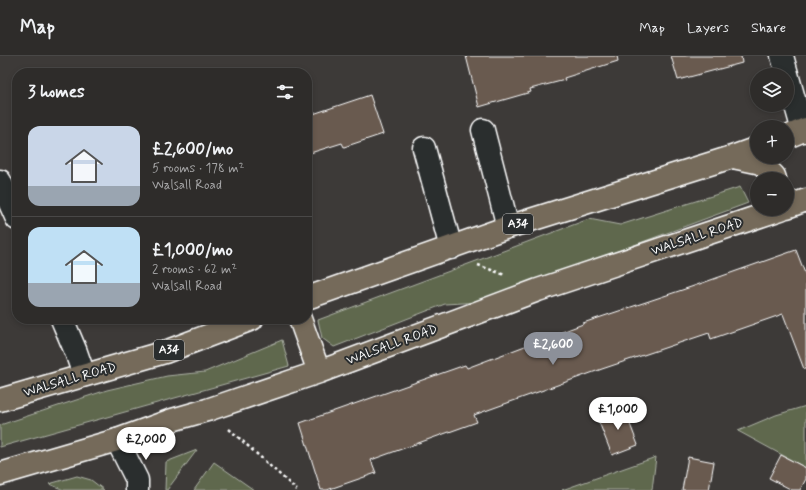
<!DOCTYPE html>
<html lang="en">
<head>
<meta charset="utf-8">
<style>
	:root { --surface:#2e2c2a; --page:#3a3836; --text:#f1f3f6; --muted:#a7a7a8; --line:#494847; --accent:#8c9099 }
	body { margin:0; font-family:Mynerve,sans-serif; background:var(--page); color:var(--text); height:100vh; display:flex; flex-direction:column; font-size:15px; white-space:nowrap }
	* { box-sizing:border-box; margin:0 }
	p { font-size:13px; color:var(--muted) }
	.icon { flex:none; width:22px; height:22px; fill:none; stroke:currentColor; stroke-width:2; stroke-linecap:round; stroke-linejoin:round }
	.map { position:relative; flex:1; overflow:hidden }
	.side { position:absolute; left:12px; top:12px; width:300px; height:256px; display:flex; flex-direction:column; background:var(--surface); border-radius:16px; box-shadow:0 2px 6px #0003,0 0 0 1px var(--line) }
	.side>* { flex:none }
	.buttons { position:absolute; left:750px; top:12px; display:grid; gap:8px }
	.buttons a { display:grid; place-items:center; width:44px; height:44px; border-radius:50%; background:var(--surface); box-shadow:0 2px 6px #0003,0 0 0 1px var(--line); font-size:20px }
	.price { position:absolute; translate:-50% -34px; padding:0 9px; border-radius:14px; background:#fff; color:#222; font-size:13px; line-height:26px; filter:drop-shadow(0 1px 2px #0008) }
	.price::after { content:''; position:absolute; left:50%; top:24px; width:12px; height:9px; margin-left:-6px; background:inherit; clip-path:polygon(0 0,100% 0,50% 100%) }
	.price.current { background:var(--accent); color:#fff }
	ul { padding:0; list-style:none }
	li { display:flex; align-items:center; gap:12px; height:100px; padding:0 16px }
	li+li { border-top:1px solid var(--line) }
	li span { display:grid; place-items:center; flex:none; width:112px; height:80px; border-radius:12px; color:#555 }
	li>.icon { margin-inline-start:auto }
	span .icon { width:48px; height:48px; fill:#fffc; stroke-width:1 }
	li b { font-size:17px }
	h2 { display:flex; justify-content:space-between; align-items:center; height:48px; padding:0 16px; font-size:17px }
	header { display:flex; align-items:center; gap:24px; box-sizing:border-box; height:56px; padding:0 20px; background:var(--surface); border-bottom:1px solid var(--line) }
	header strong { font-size:19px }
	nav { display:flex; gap:22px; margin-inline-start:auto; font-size:14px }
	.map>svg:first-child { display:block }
</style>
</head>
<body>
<header>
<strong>Map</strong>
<nav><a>Map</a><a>Layers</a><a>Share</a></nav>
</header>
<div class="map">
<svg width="806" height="434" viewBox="0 0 806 434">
	<rect width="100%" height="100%" fill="#3d3a38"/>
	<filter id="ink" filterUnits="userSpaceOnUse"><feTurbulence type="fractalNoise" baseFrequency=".025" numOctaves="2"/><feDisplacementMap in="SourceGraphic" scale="8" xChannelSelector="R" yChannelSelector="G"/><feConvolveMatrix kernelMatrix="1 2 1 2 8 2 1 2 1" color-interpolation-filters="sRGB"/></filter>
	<g filter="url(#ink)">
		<path fill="#5e674e" stroke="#aeb3a6" d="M740 131 748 147 480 246 445 248 334 291 322 282 318 264 589 163 620 169Z
			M282 284 289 310 0 391V369L107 334 167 320 205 316Z
			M806 350V412L738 375 776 359Z
			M197 394 167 434H165L166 406Z
			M656 401 652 434H562Z
			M214 406 254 434H194Z
			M77 420 91 424 104 434H64L49 428Z"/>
		<path fill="#695a50" stroke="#fff" d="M466 0H617L618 5 564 22 565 24 530 33 531 36 479 51Z
			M671 0H741L742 7 678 24Z
			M370 39 383 78 344 91 342 87 307 98V60Z
			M796 194 806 220V313H804L783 258 711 283 709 277 602 313 474 359 477 366 371 404 376 417 327 434H321L300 367 465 309 467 312 583 268V267L691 231Z
			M623 350 638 389 612 399 597 361Z
			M781 399 806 412V423L800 434H792L769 422Z
			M688 401 714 406 709 434H682Z"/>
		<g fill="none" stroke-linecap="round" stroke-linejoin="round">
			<g stroke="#fff" stroke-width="25">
				<path id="minor" d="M782 0 803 75
					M483 74 508 171
					M424 92 451 192
					M0 125 17 163
					M62 263 76 296 84 319
					M117 384 137 424V434"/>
			</g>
			<g stroke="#fff" stroke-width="25">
				<path id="highway" d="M787 81 806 73
					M733 101 761 107 774 120 775 123
					M787 151 806 144
					M307 242 508 171 732 101 757 92
					M300 263 319 316
					M0 344 165 296 252 263
					M0 418 117 384 172 364 207 354 319 316 538 234 781 153"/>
			</g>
			<path stroke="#fff" stroke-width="2.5" stroke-dasharray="3 3" stroke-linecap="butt" d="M478 209 505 219
				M229 373 297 434"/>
			<use href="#minor" stroke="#2a2d2e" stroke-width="22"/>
			<use href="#highway" stroke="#746a5a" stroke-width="22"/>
		</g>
	</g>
	<g text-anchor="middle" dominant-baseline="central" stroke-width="4" stroke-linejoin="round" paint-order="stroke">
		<g fill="#2a2d2e" stroke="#bfc0c0" stroke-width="1">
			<rect x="503" y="158" width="30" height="20" rx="3"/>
			<rect x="154" y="284" width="30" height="20" rx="3"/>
		</g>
		<g font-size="12" font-weight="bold" fill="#fff">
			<text x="518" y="168">A34</text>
			<text x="169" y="294">A34</text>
		</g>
		<g font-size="13" fill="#fff" stroke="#2a2d2e">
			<text transform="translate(697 181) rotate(-18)">WALSALL ROAD</text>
			<text transform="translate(392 289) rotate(-20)">WALSALL ROAD</text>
			<text transform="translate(70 324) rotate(-16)">WALSALL ROAD</text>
		</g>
	</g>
</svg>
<div class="buttons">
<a><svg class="icon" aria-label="layers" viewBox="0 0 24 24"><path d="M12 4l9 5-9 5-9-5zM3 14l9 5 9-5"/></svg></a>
<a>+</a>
<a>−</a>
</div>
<b class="price current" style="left:553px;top:310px">£2,600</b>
<b class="price" style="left:618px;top:375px">£1,000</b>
<b class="price" style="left:146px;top:405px">£2,000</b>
<section class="side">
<h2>3 homes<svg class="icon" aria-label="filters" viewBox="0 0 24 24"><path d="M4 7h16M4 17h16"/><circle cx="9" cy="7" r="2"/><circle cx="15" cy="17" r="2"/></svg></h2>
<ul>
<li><span style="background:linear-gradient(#c9d6e8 75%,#9aa5b1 0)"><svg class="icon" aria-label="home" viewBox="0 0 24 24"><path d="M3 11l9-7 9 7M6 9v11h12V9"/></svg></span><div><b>£2,600/mo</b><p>5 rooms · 178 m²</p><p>Walsall Road</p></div></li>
<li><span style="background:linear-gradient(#bfe0f5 70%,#9aa5b1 0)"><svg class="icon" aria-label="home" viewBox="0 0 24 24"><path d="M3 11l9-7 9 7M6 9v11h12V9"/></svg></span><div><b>£1,000/mo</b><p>2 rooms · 62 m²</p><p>Walsall Road</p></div></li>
</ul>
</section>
</div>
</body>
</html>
